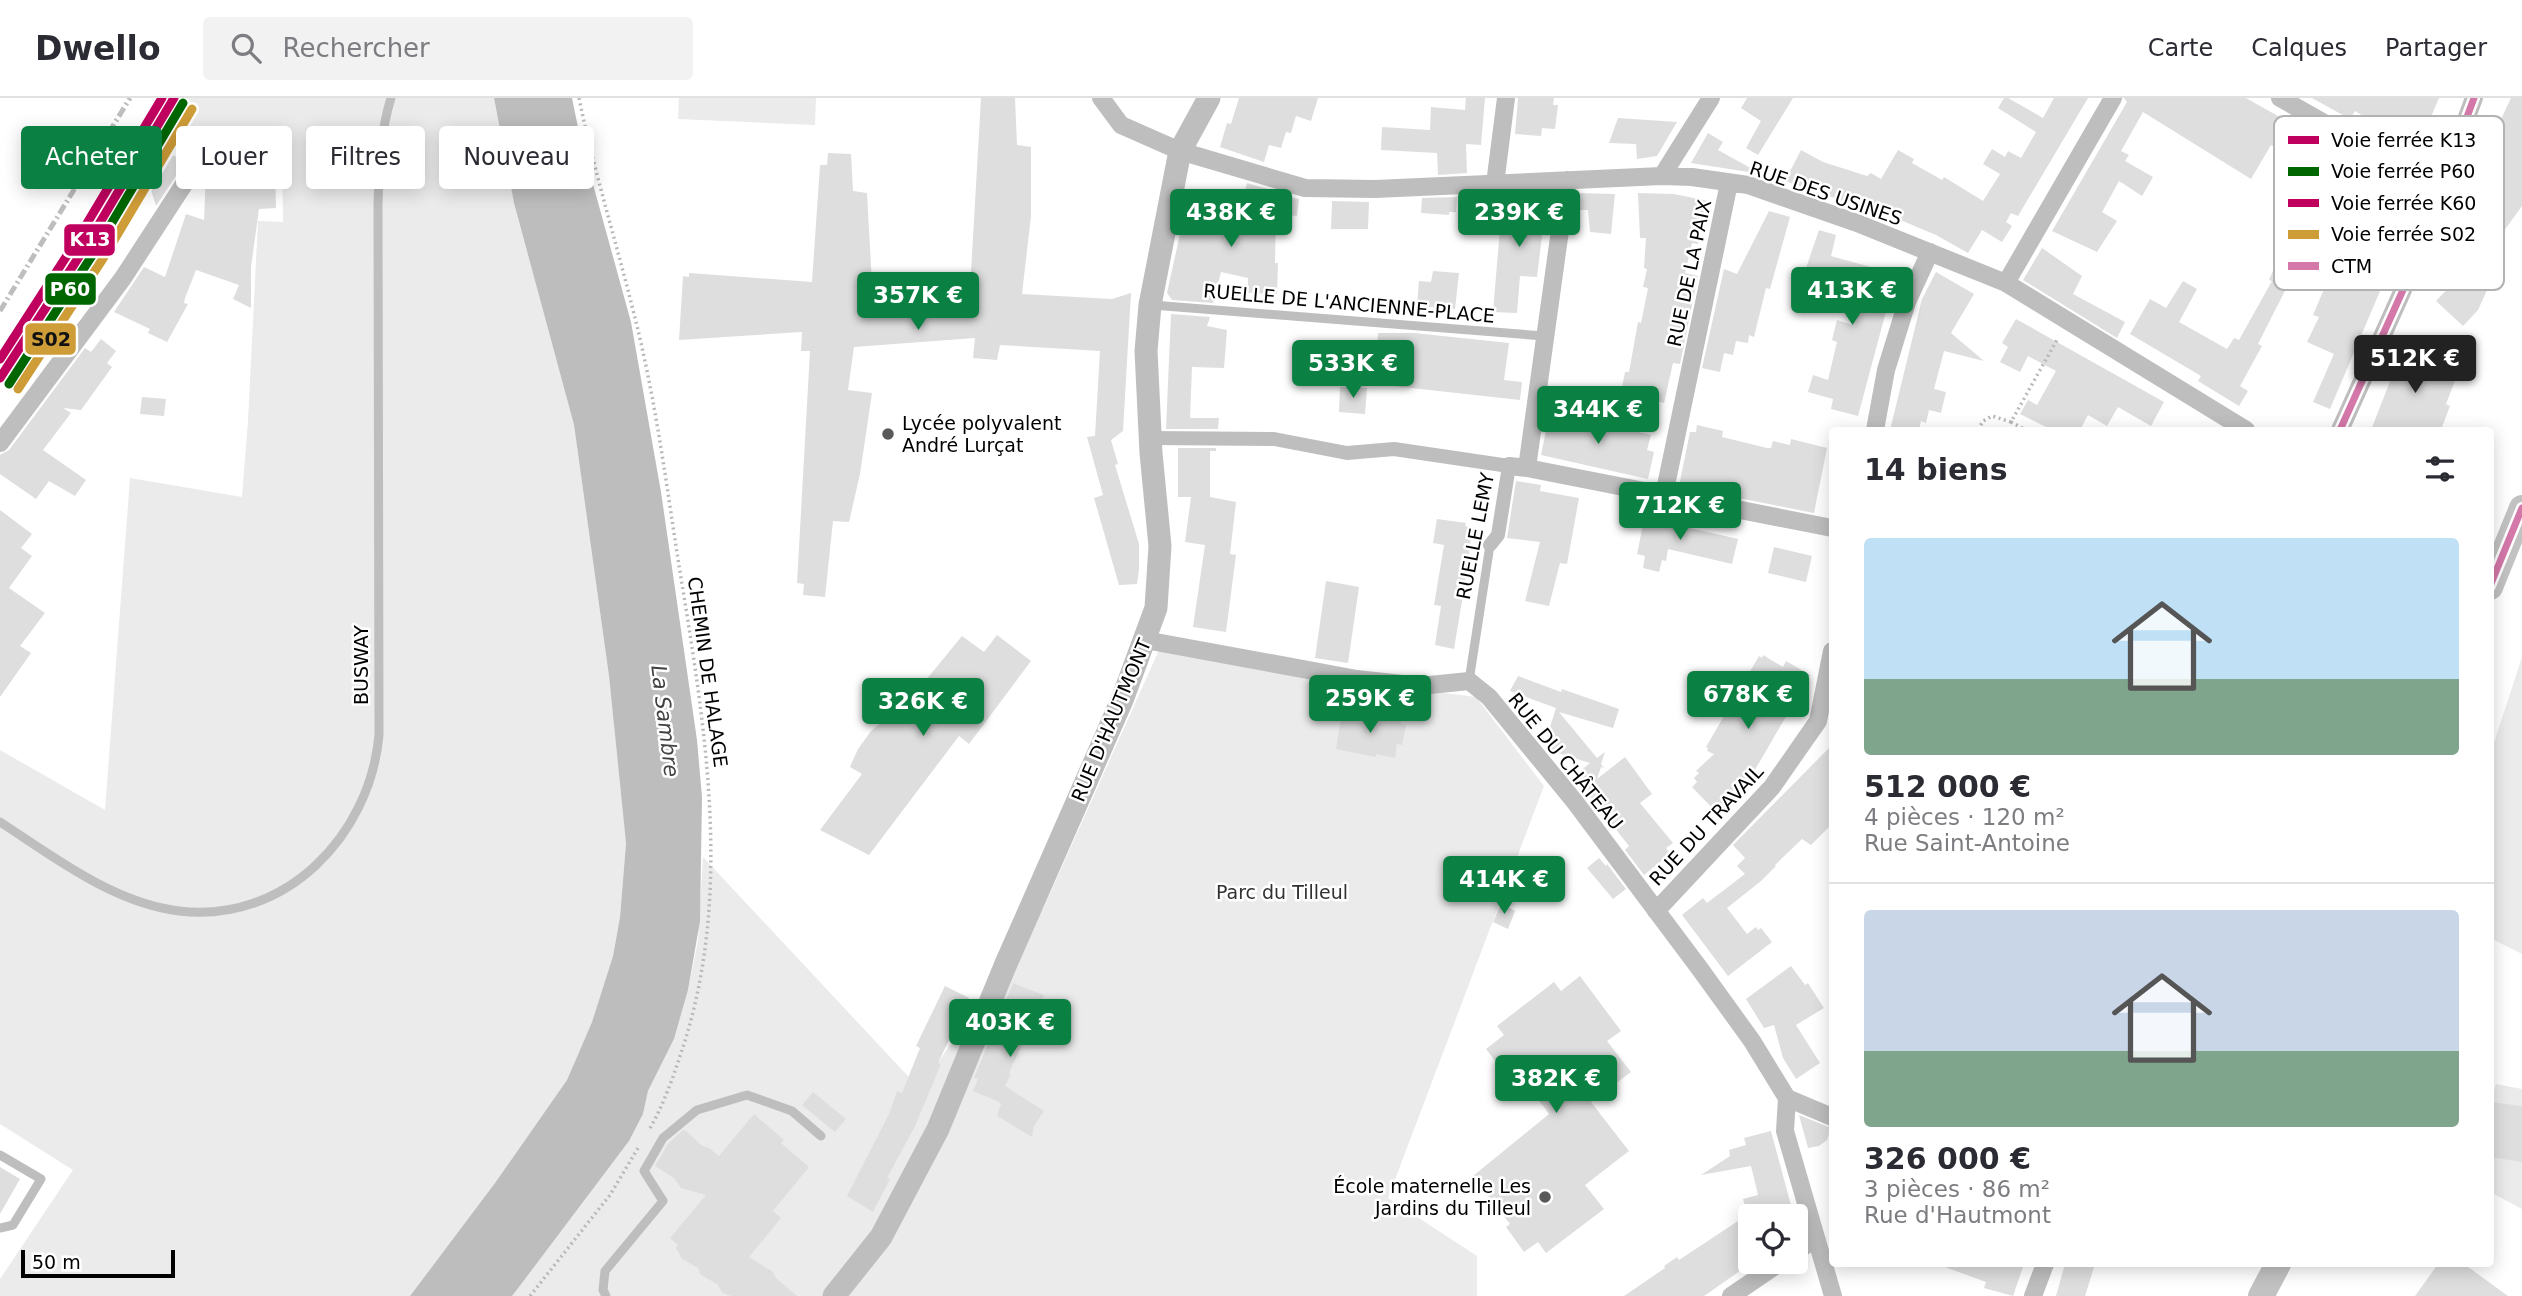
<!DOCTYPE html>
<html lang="fr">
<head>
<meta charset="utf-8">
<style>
	:root { --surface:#fff; --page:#f2f2f3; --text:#2b2b33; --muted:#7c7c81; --line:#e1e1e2; --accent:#0b8043 }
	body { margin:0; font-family:"DejaVu Sans",sans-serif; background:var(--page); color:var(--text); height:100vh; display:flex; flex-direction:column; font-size:26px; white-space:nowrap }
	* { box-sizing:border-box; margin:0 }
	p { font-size:23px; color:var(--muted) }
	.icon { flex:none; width:38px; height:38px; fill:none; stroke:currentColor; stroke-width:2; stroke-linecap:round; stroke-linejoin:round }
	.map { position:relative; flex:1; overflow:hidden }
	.drawer { position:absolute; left:1829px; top:329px; width:665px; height:840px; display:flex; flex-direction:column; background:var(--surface); border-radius:7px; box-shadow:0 4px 18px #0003 }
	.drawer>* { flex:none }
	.guide { position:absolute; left:21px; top:28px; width:665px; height:63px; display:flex; gap:14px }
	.fabs { position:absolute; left:1738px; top:1106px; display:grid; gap:14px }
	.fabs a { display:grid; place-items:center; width:70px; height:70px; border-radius:7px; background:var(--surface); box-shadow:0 4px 18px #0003; font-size:35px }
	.scale { position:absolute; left:21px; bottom:18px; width:154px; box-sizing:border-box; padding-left:7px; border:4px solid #000; border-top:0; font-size:19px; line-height:24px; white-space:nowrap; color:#000; -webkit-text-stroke:5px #fff; paint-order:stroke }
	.price { position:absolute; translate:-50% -60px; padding:0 16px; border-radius:7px; background:var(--accent); color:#fff; font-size:23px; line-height:46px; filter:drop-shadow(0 2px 4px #0008) }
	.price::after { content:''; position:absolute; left:50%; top:42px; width:21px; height:16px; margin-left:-10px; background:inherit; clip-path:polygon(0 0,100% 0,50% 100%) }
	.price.on { background:#222; color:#fff }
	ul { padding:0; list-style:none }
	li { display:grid; align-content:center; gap:14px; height:371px; padding:0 35px }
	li+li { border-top:2px solid var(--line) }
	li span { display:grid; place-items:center; height:217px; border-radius:7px; color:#555 }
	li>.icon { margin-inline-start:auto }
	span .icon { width:126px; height:126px; fill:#fffc; stroke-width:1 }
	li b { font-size:30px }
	h2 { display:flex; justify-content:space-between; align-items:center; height:84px; padding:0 35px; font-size:30px }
	.pill { padding:0 24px; border-radius:7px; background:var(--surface); box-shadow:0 4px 18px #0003; font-size:24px; line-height:63px }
	.pill.on { background:var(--accent); color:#fff }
	header { display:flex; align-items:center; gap:42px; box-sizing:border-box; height:98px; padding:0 35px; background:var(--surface); border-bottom:2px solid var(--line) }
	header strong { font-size:33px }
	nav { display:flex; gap:38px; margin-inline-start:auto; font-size:24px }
	.search { width:490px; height:63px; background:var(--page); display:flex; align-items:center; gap:18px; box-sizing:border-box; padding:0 24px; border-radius:7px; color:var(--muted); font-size:26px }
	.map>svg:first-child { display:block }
</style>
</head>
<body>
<header>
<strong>Dwello</strong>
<div class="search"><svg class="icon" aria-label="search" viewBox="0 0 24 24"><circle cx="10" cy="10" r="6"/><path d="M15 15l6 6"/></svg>Rechercher</div>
<nav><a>Carte</a><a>Calques</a><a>Partager</a></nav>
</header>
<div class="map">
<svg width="2522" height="1198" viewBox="0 0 2522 1198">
	<rect width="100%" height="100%" fill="#fff"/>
	<path fill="#ebebeb" d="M187 0H494L514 105 574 327 609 578 626 744 620 819 613 858 592 924 567 982 495 1085 410 1198H0V1181L73 1072 0 1026V652L105 712 130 380 242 399 248 323 258 123 283 124 282 48 197 49 172 26Z
		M679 0H816L815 27 678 21Z
		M1159 552 1341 582 1476 599 1544 688 1388 1100 1477 1158V1198H512L629 1043 643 1016 648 993 674 941 688 892 698 842 703 759 920 991 1043 811Z
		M2522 559V856L2490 840V657Z
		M2496 986 2522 991V1111L2490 1094V1005Z"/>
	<path fill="#bdbdbd" d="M494 0H572L580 39 631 224 661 394 697 642 702 699 700 823 688 892 674 941 648 993 643 1016 629 1043 519 1189 512 1198H410L495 1085 567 982 592 924 613 858 620 819 626 745 609 578 574 327 514 105Z"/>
	<path fill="#dedede" d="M981 0H1015L1017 47 1031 49V118L1022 196 1112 201 1131 195 1123 333 1111 342 1118 366 1115 367 1139 446V472L1137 486 1119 487 1094 400 1103 397 1087 339 1095 338 1100 253 1000 247 997 262 973 260 975 240 854 249 848 292 872 295 860 376 849 424 833 423 825 499 803 497 804 486 797 485 810 253H801L802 234 679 242 683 178 689 179V175L812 184 820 67H827L828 55 851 56 853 93 867 95 872 186 970 192Z
		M1239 0H1318L1311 23 1296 18 1291 35 1286 34 1281 50 1269 47 1264 64 1220 49 1227 25 1231 26Z
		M1466 0H1485L1481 47 1466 46 1467 75 1438 77 1437 55 1381 52 1382 29 1430 32 1431 9 1465 12Z
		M1518 0H1554L1553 7H1558L1555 31 1542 30 1541 38 1515 36Z
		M1747 0H1793L1758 57 1746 50 1761 23 1741 10Z
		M2004 0H2008L2043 20 2054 0H2088L2018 118 2011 115 2006 124 2012 128 2002 144 1982 132 1968 155 1936 137 1860 105 1858 108 1785 83 1801 52 1823 64 1867 78 1871 75 1881 81 1898 52 1914 61 1912 65 1942 82 1944 79 1983 103 2000 76 1983 66 1992 51 2005 59 2008 53 2021 60 2036 34 1998 10Z
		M2124 0H2246L2324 44 2309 71 2271 47 2251 81 2143 14 2121 53 2129 57 2125 63 2153 79 2142 98 2119 83 2102 114 2117 123 2097 154 2052 133 2127 4Z
		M2312 0H2439L2417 52 2401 44 2402 42 2355 13 2350 21Z
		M2511 0H2522V108L2493 148 2503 153 2496 164 2499 166 2478 212 2463 228 2436 203 2471 166 2440 153 2466 93 2461 90 2465 81 2480 50 2486 53Z
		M1618 20 1677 24 1657 58 1637 61 1636 46 1609 45Z
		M1708 35 1723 44 1718 52 1756 73 1755 75 1691 65Z
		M173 57 185 64 156 108 150 89 151 84 155 79H160Z
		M256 63H275L276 110 259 111 251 169V210L233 201 239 187 196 172 185 200 184 205 188 206 167 244 148 235 150 231 114 214 144 169 165 179 186 116 204 122 206 73 210 68 256 70Z
		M2383 75 2416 94 2419 101 2330 311 2313 304 2334 256 2307 244 2319 219 2313 217 2324 191 2293 177 2258 246 2262 248 2240 288 2248 293 2239 308 2198 283 2201 278 2130 236 2150 201 2166 210 2183 183 2197 191 2179 224 2227 251 2234 240 2239 242 2272 183 2269 182 2293 125 2329 142 2336 126 2347 131 2367 87 2375 91Z
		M1247 85 1289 97 1288 99 1299 101 1297 118 1276 116 1275 165H1278L1277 196 1248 195V180L1221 174 1213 205 1172 202 1167 195 1184 118 1236 129Z
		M1578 95 1615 96 1611 136 1590 134 1588 112H1579Z
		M1638 95 1674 96 1708 103 1698 146 1692 145 1685 175 1698 178 1680 266 1673 265 1664 305 1621 294 1625 274H1629L1638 224 1641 225 1648 190 1643 189 1647 171 1644 170 1646 140H1640Z
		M1525 96 1547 97 1537 179 1520 178 1517 215 1493 214 1500 130H1506L1509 98 1524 100Z
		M1457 99 1456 114H1449V117L1421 115 1422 100Z
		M1332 103 1369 104 1368 131H1331Z
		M1769 113 1790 119 1770 191 1766 190 1754 239 1749 237 1748 245 1736 243 1733 257 1724 255 1720 274 1702 270 1724 171 1737 176Z
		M1819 132 1836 137 1831 158 1896 176 1858 318 1831 311 1833 301 1808 294 1813 277 1828 282 1837 244 1832 242 1837 222 1853 227 1862 195 1848 191 1850 185 1836 181 1837 178 1806 170Z
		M2042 150 2082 178 2073 196 2125 224 2117 240 2023 182Z
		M1433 173 1459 175 1455 211 1417 208 1419 183 1431 184Z
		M1936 174 1974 196 1951 235 1984 263 1944 253 1934 291 1946 294 1941 315 1929 312 1926 325 1921 323 1919 332H1890L1922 201Z
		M1171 216 1210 219 1207 228 1227 232 1224 270 1192 269 1190 320H1219L1218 331H1166Z
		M2016 221 2164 304 2151 328 2118 309 2107 328 2088 317 2080 332H2052L2020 316 2028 302 2037 307 2056 273 2028 258 2020 274 2000 264 2008 249 2002 245Z
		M1378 235H1414L1509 245 1504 282 1522 284 1520 302 1375 286Z
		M2407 240 2425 247 2418 264 2456 280 2446 306 2450 308 2441 332H2371Z
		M101 241 116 253 107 265 112 269 81 312 63 310 71 315 43 352 86 382 75 398 49 383 36 401 0 376V357L9 352 85 250 91 254Z
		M1340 289 1367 290 1365 316 1339 314Z
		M142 299 166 301 164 318 140 316Z
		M1550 314 1651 337 1647 352 1654 354 1648 381 1541 357Z
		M1697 327 1723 333 1722 339 1767 350H1771L1773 343 1790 347 1791 341 1827 350 1814 415 1679 388 1690 334H1696Z
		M1178 350H1216V353H1210V399L1236 404 1230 456 1236 457 1226 534 1193 529 1205 447 1185 444 1191 399H1178Z
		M1516 383 1541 387 1540 393 1579 400 1567 466 1560 465 1549 508 1525 503 1540 444 1507 440Z
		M0 412 32 436 21 450 32 458 9 490 45 515 20 548 31 555 0 599Z
		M1646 412 1674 416 1672 426 1738 441 1732 466 1668 451 1666 463 1662 462 1659 474 1643 470 1645 458 1637 456Z
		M1437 421 1466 425 1465 428 1472 429 1468 467 1454 551 1435 547 1441 508 1434 507 1444 447 1433 445Z
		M1774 449 1812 458 1806 484 1768 475Z
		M1326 483 1359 489 1348 565 1315 560Z
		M997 537 1031 563 969 646 959 638 869 757 820 732 862 676 850 669 858 651 871 633 912 599 962 538 984 554Z
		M1763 557 1783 569 1786 563 1810 577 1741 696 1719 717 1692 689 1697 684 1694 680 1699 675 1696 673 1714 656 1707 653 1708 650 1706 649 1759 558 1762 560Z
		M1518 578 1561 594 1562 591 1619 611 1613 630 1559 614 1597 660 1605 654 1601 666 1604 670 1601 669 1597 681 1625 659 1652 696 1640 705 1673 745 1666 750 1670 756 1644 777 1625 752 1629 748 1574 678 1590 665 1551 653 1554 644 1546 642 1556 610 1510 593Z
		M1342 613 1401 623V626L1406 627 1402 647 1397 646 1395 660 1376 656V659L1336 651Z
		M1832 647V726L1811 747 1802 741 1775 767 1776 768 1761 783 1727 810 1747 836 1756 829 1758 832 1761 830 1772 844 1728 878 1682 817 1703 800 1707 805 1745 776 1737 768 1745 760 1733 747Z
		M1599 760 1606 768 1607 766 1626 791 1613 801 1587 770Z
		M1501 805 1515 813 1508 831 1493 824Z
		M1791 868 1805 887 1808 885 1824 910 1796 927 1820 965 1796 981 1783 960 1774 927 1764 930 1746 901Z
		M1580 878 1621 933 1607 943 1631 974 1591 1004 1629 1053 1585 1087 1604 1111 1546 1155 1538 1144 1524 1154 1506 1129 1510 1126 1473 1078 1549 1016 1523 981 1514 988 1486 951 1504 937 1497 928 1554 884 1561 893Z
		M1013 885 1044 897 1009 975 1011 976 1005 988 1044 1013 1034 1028 1032 1039 997 1018 1001 1006 997 1003 973 993 978 981 974 980Z
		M945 888 969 900 938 965 941 966 915 1028 887 1080 890 1081 873 1114 847 1098 889 1016 897 993 902 995 920 950 916 948Z
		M813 994 846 1021 835 1034 802 1007Z
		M2490 1004 2522 1008V1064L2490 1059Z
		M754 1016 784 1042 781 1045 809 1069 773 1113 781 1120 749 1159 773 1174 776 1180 797 1198H731L723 1195 717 1186 701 1177 698 1170 682 1161 676 1150 678 1147 670 1140 706 1097 681 1090 674 1080 655 1068 668 1046 683 1032 686 1033 702 1048 709 1050 719 1058Z
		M1799 1017 1831 1030 1827 1042 1819 1048 1808 1050Z
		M1771 1033 1792 1111 1780 1114 1781 1118H1750V1166L1704 1198H1624L1665 1170 1664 1168 1677 1159 1679 1162 1747 1117 1743 1101 1758 1097 1751 1068 1701 1077 1730 1058 1729 1052 1746 1047 1744 1040Z
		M0 1069 20 1081 0 1116Z
		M1942 1166H2024L2013 1198 1984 1190 1986 1184 1942 1168Z
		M2065 1166H2095L2085 1198H2056Z
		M2438 1166H2464L2508 1198H2415Z"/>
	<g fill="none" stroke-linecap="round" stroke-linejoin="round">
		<path stroke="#b9b9b9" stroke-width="3.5" stroke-dasharray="2 3.5" stroke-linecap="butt" d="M579 0C594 73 616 143 634 216 654 294 665 376 677 455 703 617 735 789 683 949 674 977 664 1006 649 1032
			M2011 324 2026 332
			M1978 332 1983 323 1992 318 2011 324 2058 240
			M530 1198 610 1097 638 1050"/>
		<path stroke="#bebebe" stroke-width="9" d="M1152 207 1544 238
			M1469 583 1490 447
			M0 724C54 759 113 805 179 813 286 826 370 737 379 637L378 108C379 72 380 35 391 0
			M0 1057 41 1081 13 1127 0 1130
			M606 1198 603 1192 605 1173 663 1103 644 1073 663 1040 697 1012 747 997 792 1013 821 1038"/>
		<path stroke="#bebebe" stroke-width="14" d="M1150 340 1274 341 1347 355 1394 351 1509 368 1498 437 1490 447"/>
		<path stroke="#bebebe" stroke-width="18" d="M1101 0 1121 27 1180 53 1305 90 1375 91 1662 78 1692 79 1748 87 1857 125 2006 185 2246 332
			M2280 0 2439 90
			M1662 78 1711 0
			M1495 86 1506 0
			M2006 185 2113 0
			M1875 332 1886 272 1907 204 1930 154
			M2340 332 2403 192 2474 0
			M0 345 123 180 203 57
			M1509 368 1527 370 1567 82
			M1527 370 1832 430
			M1664 397 1729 85
			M1145 542 1357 581 1420 588 1469 583 1489 599 1575 704 1700 871 1752 943 1787 1000 1832 1019
			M1656 813 1772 689 1818 623 1832 553
			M1787 1000 1785 1033 1833 1198
			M1796 1154 1816 1140
			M1731 1198 1781 1164
			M2033 1198 2045 1166"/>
		<path stroke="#bebebe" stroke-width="23" d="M834 1198 881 1139 938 1031 1005 868 1122 602 1156 510 1160 448 1151 355 1146 253 1150 207 1180 53 1209 0"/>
		<path stroke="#c2c2c2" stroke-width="26" d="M2490 489 2522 410
			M2261 1198 2278 1166"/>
		<path stroke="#bebebe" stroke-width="5" stroke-dasharray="10 3.5 2 3.5" stroke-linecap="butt" d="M0 213 130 0"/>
		<g stroke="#fff" stroke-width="12">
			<path id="bus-1" d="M2340 332 2403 192 2474 0
				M2490 488 2522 410"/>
		</g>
		<use href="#bus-1" stroke="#d378a9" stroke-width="7"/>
		<g stroke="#fff" stroke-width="14">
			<path id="rail-1" d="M0 280 86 148 174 0"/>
		</g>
		<g stroke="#fff" stroke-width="14">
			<path id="rail-2" d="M9 286 95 153 183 5"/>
		</g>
		<g stroke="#fff" stroke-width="14">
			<path id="rail-3" d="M0 261 77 142 162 0"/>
		</g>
		<g stroke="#fff" stroke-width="14">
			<path id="rail-4" d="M18 291 104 159 192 11"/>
		</g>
		<use href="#rail-1" stroke="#bf005f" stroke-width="9"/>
		<use href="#rail-2" stroke="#060" stroke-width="9"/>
		<use href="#rail-3" stroke="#bf005f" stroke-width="9"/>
		<use href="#rail-4" stroke="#cf9d38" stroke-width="9"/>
	</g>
	<g fill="#595959" stroke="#fff" stroke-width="2.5">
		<circle cx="888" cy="336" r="7"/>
		<circle cx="1545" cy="1099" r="7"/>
	</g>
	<g text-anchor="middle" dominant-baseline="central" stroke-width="5" stroke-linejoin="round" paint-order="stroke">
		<g font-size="19" fill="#000" stroke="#fff">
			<text transform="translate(1826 95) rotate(19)">RUE DES USINES</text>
			<text transform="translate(1689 175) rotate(-78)">RUE DE LA PAIX</text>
			<text transform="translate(1349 205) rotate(5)">RUELLE DE L'ANCIENNE-PLACE</text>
			<text transform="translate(1475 438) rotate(-79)">RUELLE LEMY</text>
			<text transform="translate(361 567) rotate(-90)">BUSWAY</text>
			<text transform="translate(708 574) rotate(82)">CHEMIN DE HALAGE</text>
			<text transform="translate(1111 622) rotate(-67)">RUE D'HAUTMONT</text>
			<text transform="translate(1566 663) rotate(51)">RUE DU CHÂTEAU</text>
			<text transform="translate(1706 727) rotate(-47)">RUE DU TRAVAIL</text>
		</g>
		<g font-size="19" fill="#000" stroke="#fff" text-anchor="start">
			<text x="902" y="325">Lycée polyvalent<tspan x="902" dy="22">André Lurçat</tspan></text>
			<text x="1531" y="1088" text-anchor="end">École maternelle Les<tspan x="1531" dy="22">Jardins du Tilleul</tspan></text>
		</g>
		<g font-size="19" fill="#313131" stroke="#fff">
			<text x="1282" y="794">Parc du Tilleul</text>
		</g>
		<g font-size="21" font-style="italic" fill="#424242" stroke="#fff">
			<text transform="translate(665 623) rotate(83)">La Sambre</text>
		</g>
	</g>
	<rect x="2274" y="18" width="230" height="174" rx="10" fill="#fff" stroke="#b2b2b2" stroke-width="2"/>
	<rect x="2288" y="38" width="31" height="8" fill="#bf005f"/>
	<rect x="2288" y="69" width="31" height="9" fill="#060"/>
	<rect x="2288" y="101" width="31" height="8" fill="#bf005f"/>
	<rect x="2288" y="132" width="31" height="9" fill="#cf9d38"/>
	<rect x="2288" y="164" width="31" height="8" fill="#d378a9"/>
	<g font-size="19" fill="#000">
		<text x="2331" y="49">Voie ferrée K13</text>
		<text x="2331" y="80">Voie ferrée P60</text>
		<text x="2331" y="112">Voie ferrée K60</text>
		<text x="2331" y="143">Voie ferrée S02</text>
		<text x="2331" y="175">CTM</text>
	</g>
	<g stroke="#fff" stroke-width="2.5">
		<rect x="63" y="125" width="53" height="34" rx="7" fill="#bf005f"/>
		<rect x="44" y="174" width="53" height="34" rx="7" fill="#060"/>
		<rect x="24" y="224" width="53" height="34" rx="7" fill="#cf9d38"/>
	</g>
	<g font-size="19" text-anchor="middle" font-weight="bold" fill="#fff">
		<text x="90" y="148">K13</text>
		<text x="70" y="198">P60</text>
	</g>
	<g font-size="19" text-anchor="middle" font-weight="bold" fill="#111">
		<text x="51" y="248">S02</text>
	</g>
</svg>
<div class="fabs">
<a><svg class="icon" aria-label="locate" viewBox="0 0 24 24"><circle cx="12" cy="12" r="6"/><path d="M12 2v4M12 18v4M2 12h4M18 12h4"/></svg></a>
</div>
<div class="scale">50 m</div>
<b class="price" style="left:1231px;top:151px">438K €</b>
<b class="price" style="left:1519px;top:151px">239K €</b>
<b class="price" style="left:1852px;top:229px">413K €</b>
<b class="price" style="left:918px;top:234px">357K €</b>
<b class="price on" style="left:2415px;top:297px">512K €</b>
<b class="price" style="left:1353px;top:302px">533K €</b>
<b class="price" style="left:1598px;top:348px">344K €</b>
<b class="price" style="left:1680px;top:444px">712K €</b>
<b class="price" style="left:1748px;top:633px">678K €</b>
<b class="price" style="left:1370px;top:637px">259K €</b>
<b class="price" style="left:923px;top:640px">326K €</b>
<b class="price" style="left:1504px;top:818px">414K €</b>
<b class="price" style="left:1010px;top:961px">403K €</b>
<b class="price" style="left:1556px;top:1017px">382K €</b>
<div class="guide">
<a class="pill on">Acheter</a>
<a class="pill">Louer</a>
<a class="pill">Filtres</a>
<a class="pill">Nouveau</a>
</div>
<section class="drawer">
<h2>14 biens<svg class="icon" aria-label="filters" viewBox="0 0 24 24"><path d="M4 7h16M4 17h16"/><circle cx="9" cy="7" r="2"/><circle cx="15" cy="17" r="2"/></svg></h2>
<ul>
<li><span style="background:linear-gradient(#bfe0f5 65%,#7fa58c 0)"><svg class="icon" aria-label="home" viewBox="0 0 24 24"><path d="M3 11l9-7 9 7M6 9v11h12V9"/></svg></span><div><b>512 000 €</b><p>4 pièces · 120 m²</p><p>Rue Saint-Antoine</p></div></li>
<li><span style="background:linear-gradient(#c9d6e8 65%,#7fa58c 0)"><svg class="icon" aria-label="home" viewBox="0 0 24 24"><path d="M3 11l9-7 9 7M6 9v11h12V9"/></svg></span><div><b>326 000 €</b><p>3 pièces · 86 m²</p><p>Rue d'Hautmont</p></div></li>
</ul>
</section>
</div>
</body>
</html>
